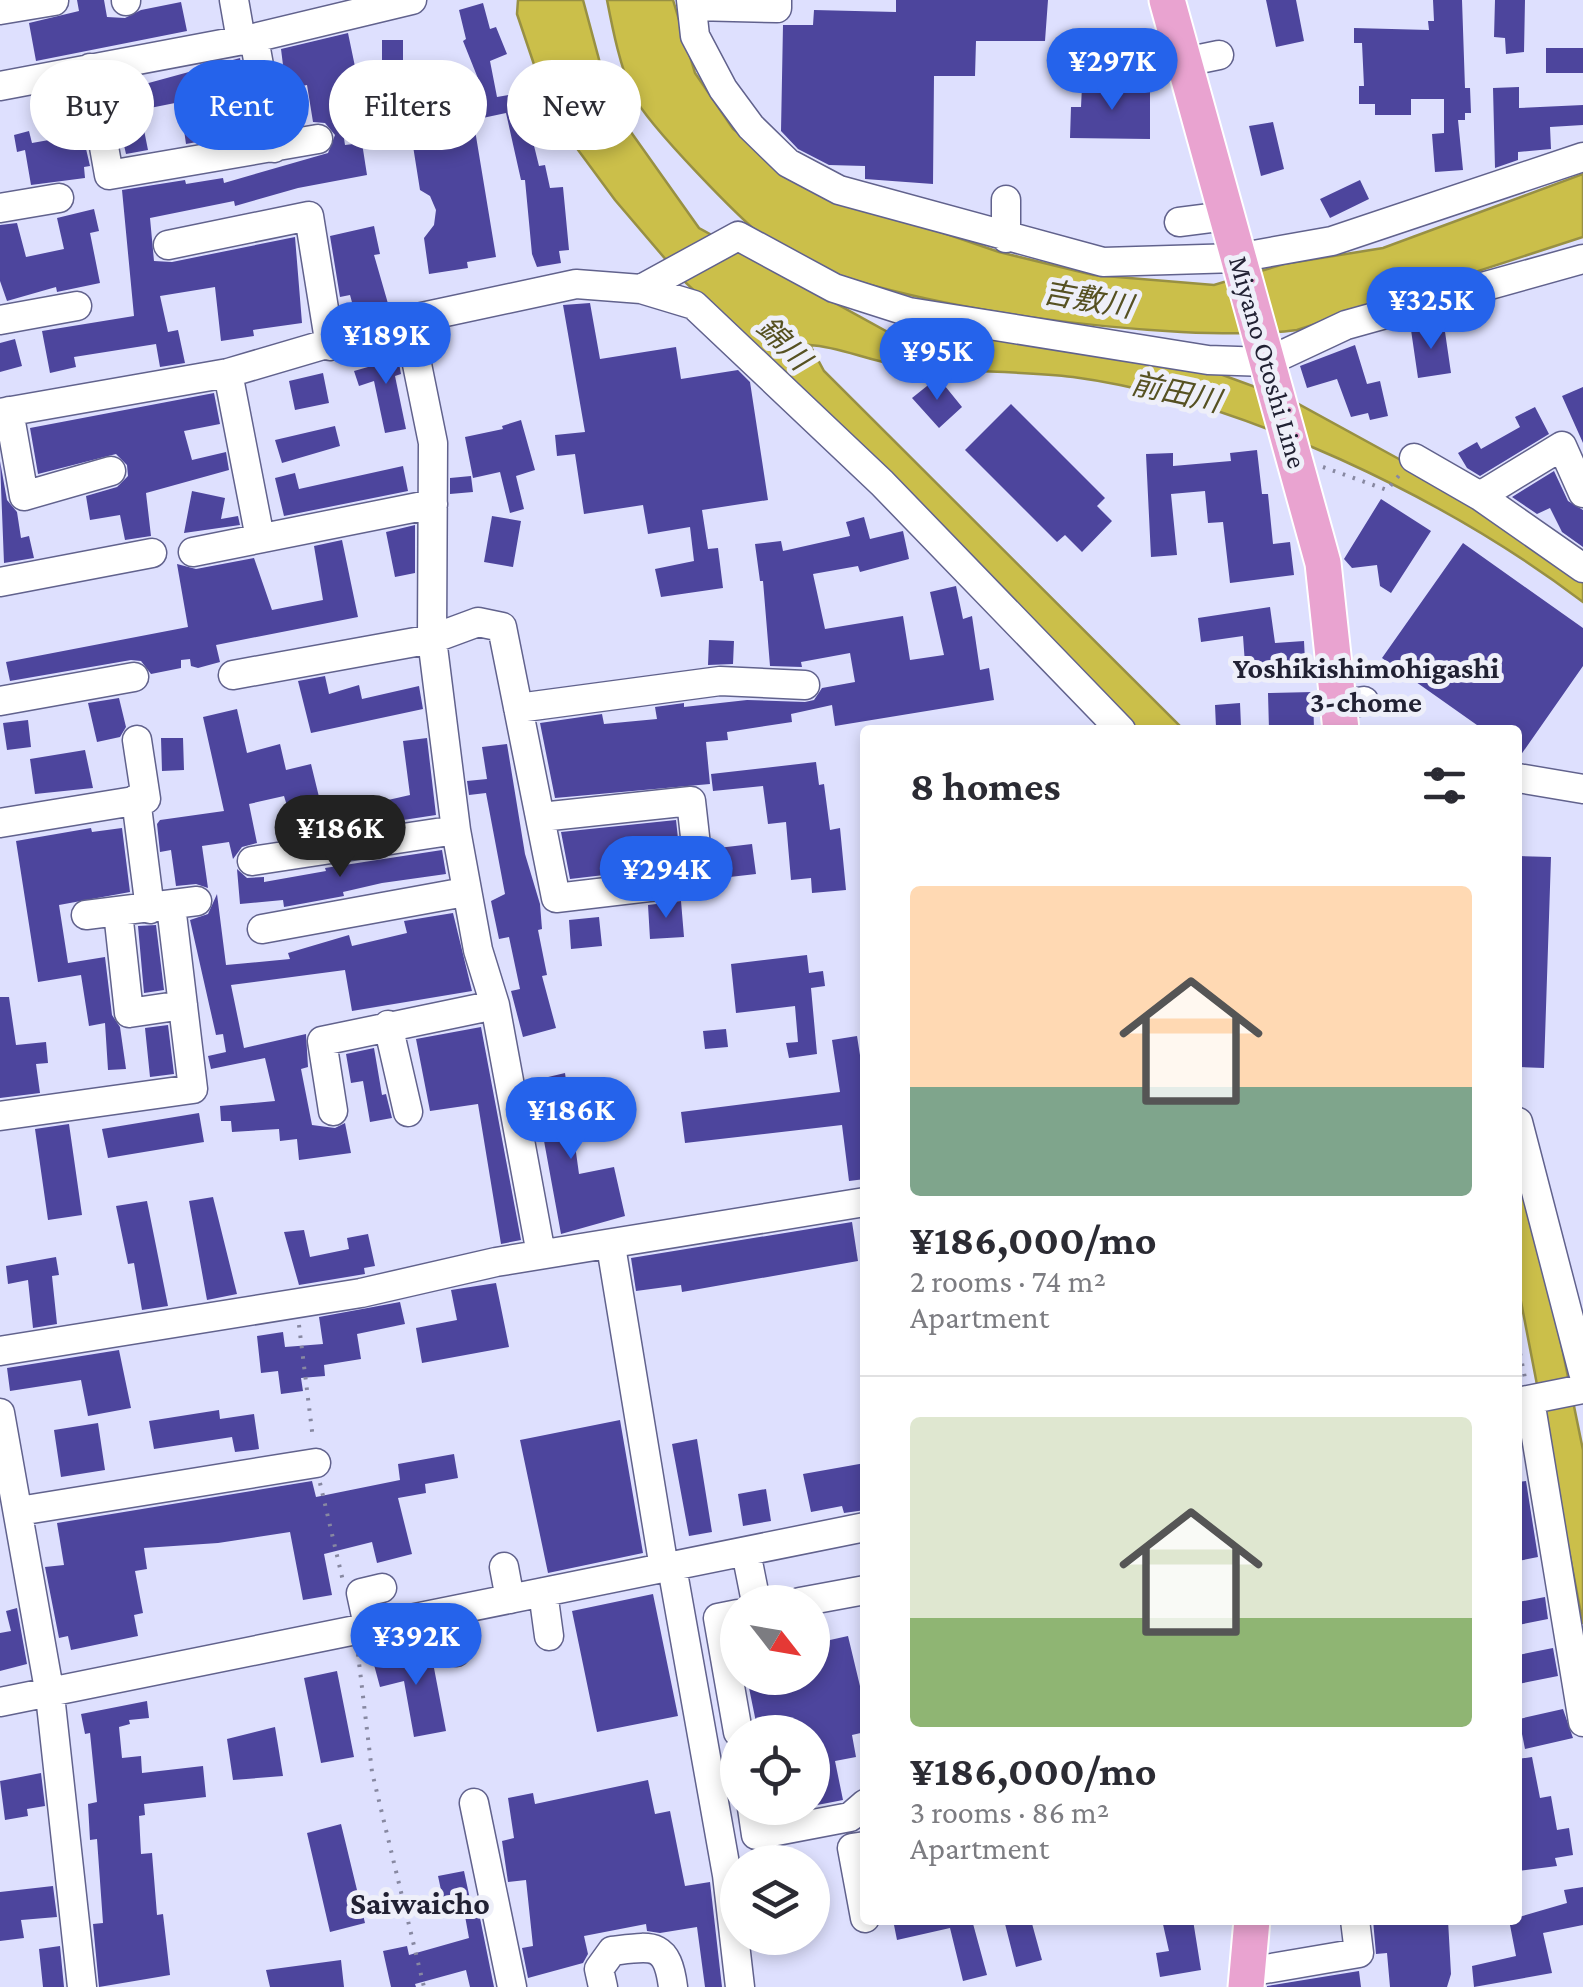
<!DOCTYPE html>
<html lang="en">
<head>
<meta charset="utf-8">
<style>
	:root { --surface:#fff; --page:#f2f2f3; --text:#2b2b33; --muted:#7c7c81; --line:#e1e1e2; --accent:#2563eb }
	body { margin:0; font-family:"Crimson Pro","Noto Sans JP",serif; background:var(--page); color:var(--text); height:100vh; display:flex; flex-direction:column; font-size:38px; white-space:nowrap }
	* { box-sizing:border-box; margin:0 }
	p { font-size:32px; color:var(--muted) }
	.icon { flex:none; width:55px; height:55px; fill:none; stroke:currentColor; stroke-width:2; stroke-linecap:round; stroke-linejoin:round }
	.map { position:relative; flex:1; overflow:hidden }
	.side { position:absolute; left:860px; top:725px; width:662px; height:1200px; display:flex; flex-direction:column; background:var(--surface); border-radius:10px; box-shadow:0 5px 15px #0003 }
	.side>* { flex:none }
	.banner { position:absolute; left:30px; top:60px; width:680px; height:90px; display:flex; gap:20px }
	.needle { width:65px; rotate:121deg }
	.tools { position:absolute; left:720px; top:1585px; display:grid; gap:20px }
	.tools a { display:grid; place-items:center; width:110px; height:110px; border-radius:50%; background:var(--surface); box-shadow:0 5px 15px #0003; font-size:50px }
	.price { position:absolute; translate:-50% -85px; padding:0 22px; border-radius:35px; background:var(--accent); color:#fff; font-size:32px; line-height:65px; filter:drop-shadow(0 2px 5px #0008) }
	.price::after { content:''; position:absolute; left:50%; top:60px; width:30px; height:22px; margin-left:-15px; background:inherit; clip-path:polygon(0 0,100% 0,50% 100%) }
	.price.active { background:#222; color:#fff }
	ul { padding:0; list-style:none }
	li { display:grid; align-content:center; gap:20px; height:530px; padding:0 50px }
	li+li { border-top:2px solid var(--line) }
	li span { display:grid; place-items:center; height:310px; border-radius:10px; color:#555 }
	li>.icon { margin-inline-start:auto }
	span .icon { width:180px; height:180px; fill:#fffc; stroke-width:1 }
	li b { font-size:42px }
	h2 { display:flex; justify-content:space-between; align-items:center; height:120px; padding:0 50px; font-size:42px }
	.chip { padding:0 35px; border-radius:45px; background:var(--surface); box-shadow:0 5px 15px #0003; font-size:35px; line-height:90px }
	.chip.active { background:var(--accent); color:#fff }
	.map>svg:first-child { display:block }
</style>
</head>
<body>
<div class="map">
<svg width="1583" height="1987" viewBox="0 0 1583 1987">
	<rect width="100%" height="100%" fill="#dee0fe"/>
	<path fill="#cbbf4a" stroke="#989043" stroke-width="2.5" d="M518 0H583L611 104 699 228 886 331 1034 343 1209 370 1291 400 1408 464 1583 577V602C1447 499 1243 400 1073 377 1015 370 956 373 899 365 868 361 841 347 810 345L824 371 1184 730H1136L848 438 685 282 615 200 550 112 517 14Z
		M607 0H673L695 73 733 129 777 163 856 203 999 252 1093 275 1214 285 1284 264 1383 248 1583 174V237L1297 330C1187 345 862 308 772 244 743 223 648 125 633 95 620 66 613 31 607 0Z
		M1518 1168 1536 1221 1583 1450V1624L1518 1286Z"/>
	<path fill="#4d459d" d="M77 0H104L107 17 125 18 141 10 181 2 187 31 36 61 29 23 79 11Z
		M896 0H1048L1045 41H976L975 76H934L933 184 865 179V166L829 165 798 149 781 131 783 25H813L814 10 896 12Z
		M1266 0H1296L1304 41 1276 47Z
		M1433 0H1462L1465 88H1470L1471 113H1465V120H1458L1463 170 1435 172 1432 134 1444 133V99H1411V115H1375V104H1359V86H1364L1362 43H1354V28L1429 30 1428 21H1434Z
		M1495 0H1525L1524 52 1506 54 1505 38 1494 37Z
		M483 3 490 29 496 27 507 54 490 61 497 97 521 93 539 166 545 165 550 188 563 187 569 250 559 251 561 263 537 267 532 254 525 180H521L506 113 478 119 472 88 481 86 463 41 466 39 459 10Z
		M348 33 358 81 336 86 345 145 362 143 367 175 298 188 235 206 234 201 150 218 154 261 172 262 295 237 302 323 253 330 254 336 221 341 215 287 160 296 168 332 178 330 185 363 160 367 156 344 74 357 76 367 50 373 42 331 134 316 122 190 185 180 186 184 223 178 224 183 328 153 335 135 325 123 313 122 307 85 282 90 278 66 283 65 281 49Z
		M382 40H403V72L382 71Z
		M1546 48H1583V73H1546Z
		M240 58 251 118 216 123 219 138 186 144 180 102 140 110 148 150 126 154 112 93Z
		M1082 86H1150V139L1070 138 1071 107H1081Z
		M1519 87V108L1583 105V125L1550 127 1551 149 1518 152V160L1495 168 1493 88Z
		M74 97 90 166 84 167 85 178 31 185 25 150 17 152 14 135 29 131 32 143 49 140 43 103Z
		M471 106 496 257 467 262 468 268 429 274 424 238 434 225 436 210 430 196 420 190 413 146 453 140 448 110Z
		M1273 122 1284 169 1261 176 1249 126Z
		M1360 180 1369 199 1330 218 1320 199Z
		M94 209 99 231 90 233 100 283 57 292 56 287 7 301 0 281V225L17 223 26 257 64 249 57 218Z
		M374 226 380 254 374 255 389 307 356 317 350 295 340 297 330 236Z
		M590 303 600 359 676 347 681 379 738 370 750 382 768 500 702 510 708 549 718 548 723 588 661 597 655 569 694 561 690 527 648 534 643 505 584 514 575 454 557 456 555 435 585 432 563 305Z
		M1444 325 1451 373 1418 378 1411 330Z
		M15 339 22 366 0 372V343Z
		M395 342 401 374 395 376 406 429 385 433 374 381 359 386 354 371 382 363 378 347Z
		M1355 345 1367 384 1380 381 1388 416 1370 420 1368 413 1351 417 1337 379 1307 388 1300 366Z
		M323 373 329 403 295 410 289 381Z
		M932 382 945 386 962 407 939 428 912 398Z
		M1583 387V443L1562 396Z
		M214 393 220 424 184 431 192 460 226 452 229 470 146 493 151 536 125 540 120 515 90 520 86 496 117 487 128 476 127 465 116 454 38 474 30 428Z
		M1011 404 1105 498 1097 506 1112 521 1082 552 1065 535 1057 542 965 450Z
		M1535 407 1549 434 1480 476 1467 468 1458 453 1477 442 1481 449 1520 427 1515 417Z
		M521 420 535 470 516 476 524 509 510 513 500 472 473 478 465 437 503 429 502 426Z
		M335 426 340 446 282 463 275 440Z
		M1257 450 1262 494H1268L1273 544 1290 542 1294 575 1230 583 1223 522 1208 523 1205 491 1171 494 1177 555 1151 557 1146 454 1173 453V466L1231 461 1230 453Z
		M0 461 7 500 17 512 21 538 29 536 34 558 4 563Z
		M403 466 408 491 284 516 275 478 295 473 299 489Z
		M1554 471 1568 501 1583 510V547L1562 532 1550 508 1537 514 1512 497Z
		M471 476 473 492 450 494V478Z
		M192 491 225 498 221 519 238 516 240 525 184 533Z
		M1381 499 1431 531 1391 593 1380 586 1377 565 1352 568 1344 559Z
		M492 516 521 521 513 567 484 562Z
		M864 517 870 539 903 531 909 559 860 572 858 566 813 574 825 629 903 616 910 660 944 655 930 592 956 586 963 619 972 616 980 670 989 668 994 700 835 726 832 705 791 714 792 722 727 732 728 740 706 742 710 784 555 798 540 723 602 714 604 724 657 719 655 707 684 703V707L747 700 805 702 814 700 822 688 855 682 850 653 801 662 802 667 770 666 763 581H760L755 544 781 541 783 551 850 536 846 522Z
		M415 525V573L395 577 386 532Z
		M342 540 358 617 216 645 220 662 198 668 191 666 190 659 181 660V668L151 674 141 661 131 660 10 681 6 662 188 627 177 564 196 569 254 558 272 610 323 600 314 546Z
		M1463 543 1583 628V666L1518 759V730H1484L1382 658Z
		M1270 607 1275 643 1304 641 1305 661 1245 664 1243 636 1201 642 1198 618Z
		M709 640 734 641 733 664 708 665Z
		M325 676 329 694 359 685 362 699 419 686 423 709 311 733 298 681Z
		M1313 692 1314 730H1269L1268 693Z
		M119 698 126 727 120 737 97 742 88 703Z
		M1240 703 1241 726 1216 727 1215 705Z
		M237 709 247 753 280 744 286 770 311 764 320 801 288 809 284 796 249 804 257 843 242 847 233 859 229 842 202 846 208 888 196 884 176 886 171 850 160 852 157 824 160 820 224 811 203 717Z
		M28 720 31 747 7 750 3 723Z
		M161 738H183L184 770 162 771Z
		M427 738 436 815 318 833 313 810 343 804 344 810 410 795 403 741Z
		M507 744 525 854 540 904 542 929 538 930 547 975 542 976 556 1028 523 1037 511 991 520 989 509 937 499 939 491 901 505 894 486 793 469 795 467 781 487 779 482 747Z
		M85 750 93 788 35 794 30 759Z
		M816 762 819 785 824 784 830 830 840 828 846 890 812 893 811 878 791 880 786 822 768 824 763 786 713 791 711 774Z
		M676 820 681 866 570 879 561 832Z
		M91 828 92 832 122 828 130 892 59 905 68 963 105 957 112 1015 120 1027 126 1069 108 1070 105 1023 89 1026 81 975 38 982 16 841Z
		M752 844 756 874 721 878 718 848Z
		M442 850 446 874 382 883 343 892 344 896 284 907 283 900 240 904 237 869 247 878 264 877V882L326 871 325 868Z
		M1518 856 1551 857 1544 1068 1518 1067Z
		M217 894 226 965 290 959 288 953 349 935 352 946 407 933 404 921 453 913 472 991 352 1011 345 970 231 985 244 1048 306 1034 308 1067 301 1069 312 1125 335 1128 345 1123 351 1153 299 1160 297 1139 280 1141 279 1129 232 1132 231 1121H221L220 1106 275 1101 265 1058 211 1069 208 1056 226 1052 223 1034 216 1035 190 920 208 914Z
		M681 901 684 937 650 939 648 905Z
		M599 917 602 946 571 949 569 920Z
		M156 925 164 990 144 993 138 926Z
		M807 955 809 973 823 971 825 986 811 988 817 1054 789 1058 786 1043 798 1042 795 1006 736 1013 731 964Z
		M0 997H9L16 1045 46 1042 48 1063 36 1064 40 1093 0 1098Z
		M168 1025 174 1074 150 1077 145 1028Z
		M481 1027 521 1240 501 1244 478 1104 430 1111 416 1039Z
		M726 1029 728 1047 705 1049 703 1031Z
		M857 1036 865 1087V1179L849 1181 842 1125 685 1143 681 1112 840 1092 832 1040Z
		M374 1048 382 1095 386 1094 392 1118 370 1122 363 1081 351 1083 346 1054Z
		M565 1073 579 1174 614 1167 625 1216 561 1234 540 1119 534 1120 527 1082Z
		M199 1113 204 1142 108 1158 102 1129Z
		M69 1124 82 1215 48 1220 35 1129Z
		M213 1197 237 1294 207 1300 189 1201Z
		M147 1201 168 1306 142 1310 134 1263 128 1264 116 1206Z
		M852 1222 858 1261 682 1292 681 1285 636 1291 631 1258Z
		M304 1230 310 1257 349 1249 347 1238 368 1234 375 1266 364 1268 365 1274 299 1285 284 1232Z
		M56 1257 59 1275 52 1276 57 1324 33 1328 28 1280 8 1284 6 1266Z
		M496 1283 509 1347 422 1363 416 1328 457 1320 451 1290Z
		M400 1302 405 1324 357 1334 361 1359 324 1365 325 1376 301 1378 303 1391 281 1394 278 1371 261 1373 257 1336 283 1332 285 1347 323 1344 319 1317Z
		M119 1350 131 1408 88 1416 81 1380 10 1391 7 1368Z
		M219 1410 220 1419 254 1414 259 1449 235 1452 232 1437 154 1449 149 1421Z
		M620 1420 643 1553 548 1573 520 1440Z
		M98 1423 105 1470 61 1477 54 1430Z
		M697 1439 712 1532 689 1536 672 1444Z
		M454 1454 458 1478 425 1484 426 1493 398 1498 412 1554 377 1563 372 1542 324 1554 332 1595 303 1600 290 1532 218 1543 144 1548 147 1569 135 1571 143 1613 134 1615 138 1636 71 1650 68 1636 59 1638 45 1567 64 1565 57 1523 312 1481 316 1497 400 1480 398 1464Z
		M865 1463V1510L844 1513 842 1506 811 1512 803 1474Z
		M1526 1481 1538 1557 1518 1561V1482Z
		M766 1489 771 1521 743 1526 738 1494Z
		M653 1594 678 1716 597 1732 572 1611Z
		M1545 1597 1548 1619 1518 1625V1602Z
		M17 1608 27 1664 0 1671V1633L11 1631 6 1611Z
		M848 1636 865 1707V1732L852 1735 856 1757 835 1761 843 1800 812 1806V1732H758L747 1678H812V1644Z
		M430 1647 446 1731 414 1737 404 1681 380 1687 373 1661Z
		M1553 1648 1558 1676 1518 1684V1655Z
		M337 1671 354 1757 321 1763 304 1678Z
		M147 1701 149 1718 129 1720 130 1724 119 1727 122 1758 141 1756 142 1773 203 1766 206 1797 144 1804 145 1815 139 1816 141 1854 152 1853 157 1915 163 1914 170 1975 99 1987 93 1924 103 1923 97 1839 90 1840 88 1804 97 1802 90 1733 85 1734 81 1714Z
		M1563 1709 1573 1738 1525 1749 1519 1719Z
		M275 1727 283 1776 233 1780 227 1739Z
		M1532 1757 1540 1798 1551 1796 1557 1830 1569 1828 1573 1855 1555 1858 1557 1866 1518 1871V1759Z
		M41 1773 45 1806 27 1809 28 1816 5 1820 0 1781Z
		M648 1780 655 1814 670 1811 685 1886 710 1882 722 1987H705L697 1927 660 1933 647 1931 646 1924 584 1936 588 1954 583 1963 528 1978 522 1948 533 1946 526 1880 508 1882 502 1841 514 1838 508 1798 533 1793 535 1804Z
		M341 1824 365 1923 330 1932 307 1833Z
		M464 1871 471 1904 445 1909 438 1876Z
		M53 1886 57 1917 21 1920 24 1938 0 1941V1892Z
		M1583 1887V1925L1543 1933 1552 1973 1474 1987 1472 1966 1516 1956 1509 1920 1567 1903 1564 1890Z
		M479 1913 494 1987H470L466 1970 415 1984 416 1987H391L383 1951 407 1946 409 1955 469 1938 465 1916Z
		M893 1920H972L987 1975 963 1981 950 1928 897 1940Z
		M1004 1920H1031L1042 1960 1016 1967Z
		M1162 1920H1193L1201 1970 1160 1977 1156 1953 1169 1951Z
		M1373 1920H1448L1451 1974 1447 1987H1390L1387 1953 1376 1954Z
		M60 1946 64 1987H43L39 1949Z
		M341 1960 344 1987H270L266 1970Z
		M1359 1971 1361 1987H1267V1986Z"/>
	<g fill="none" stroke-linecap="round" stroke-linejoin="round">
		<g stroke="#61628d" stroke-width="31">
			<path id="minor" d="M126 0V1
				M234 0 241 40
				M691 0 695 36 723 89 751 127 788 163 839 190 1103 262 1237 258 1332 241 1583 157
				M693 6 777 8V0
				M0 10 54 1
				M254 38 274 148
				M1185 62 1219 55
				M90 68 109 175 318 139
				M0 86 254 38 412 0
				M0 208 59 198
				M1179 222 1226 216
				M1006 238V200
				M168 245 309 216 330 346
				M641 289 738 236 834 288 909 312 1208 360 1267 362 1346 325 1583 259
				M0 320 77 306
				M408 320 433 443 432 639 456 830 478 950 495 1005 541 1254
				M228 373 260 538
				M9 411 24 496 111 471
				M0 413 228 373 408 320 576 284 641 289 694 305 882 483 1121 730
				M1414 458 1480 496
				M1583 493 1562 446 1480 496 1583 568
				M193 552 433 504
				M0 582 152 553
				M233 675 432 639 478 622 502 627 556 898 700 881 691 801 541 817
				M0 701 134 677
				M1339 705 1364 701
				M518 708 720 681 805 685
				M1518 778 1583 789
				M136 799 150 909
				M0 823 146 799 137 740
				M252 861 456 830
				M118 912 129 1013 183 1005
				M86 915 197 901
				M262 929 465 892
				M388 1025 408 1112
				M333 1111 322 1041 495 1005
				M0 1116 193 1089 171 906
				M1518 1122 1583 1372
				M611 1246 664 1568
				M0 1351 361 1293 496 1262 865 1202
				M1530 1400 1583 1722
				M1518 1402 1583 1389
				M0 1413 50 1695 82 1987
				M19 1511 316 1463
				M746 1552 756 1602
				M504 1567 510 1599
				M672 1567 727 1875 740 1987
				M543 1592 549 1636
				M800 1602 865 1590
				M450 1612 456 1652
				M738 1614 718 1618 738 1732
				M369 1630 361 1593 382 1588
				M0 1702 865 1527
				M474 1803 512 1987
				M752 1808 756 1835 850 1817 865 1804
				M865 1846 852 1848 865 1918
				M1248 1972 1359 1953 1355 1920
				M603 1987 599 1969 612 1951C652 1946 667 1941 673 1987"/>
		</g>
		<g stroke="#fff" stroke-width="39">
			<path id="major" d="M1167 0 1323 563 1341 730
				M1246 1987 1252 1920"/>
		</g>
		<path stroke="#8788a1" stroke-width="4" stroke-dasharray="2.5 8" stroke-linecap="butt" d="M1323 467 1387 490 1401 473
			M299 1325 313 1439
			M1518 1343 1525 1378
			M320 1483 343 1581
			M358 1654 372 1772 424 1987"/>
		<use href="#minor" stroke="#fff" stroke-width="28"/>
		<use href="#major" stroke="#e9a3d0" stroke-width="35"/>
	</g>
	<g text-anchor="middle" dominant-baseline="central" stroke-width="10" stroke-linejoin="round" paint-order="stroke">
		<g font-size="28" fill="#212133" stroke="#eeeff9">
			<text transform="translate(1268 362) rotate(74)">Miyano Otoshi Line</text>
		</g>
		<g font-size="30" font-style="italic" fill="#565122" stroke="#eeeff9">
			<text transform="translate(1088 299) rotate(10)">吉敷川</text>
			<text transform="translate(784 343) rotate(45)">錦川</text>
			<text transform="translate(1176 392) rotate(12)">前田川</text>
		</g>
		<g font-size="30" font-weight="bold" fill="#212133" stroke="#eeeff9">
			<text x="1366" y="667">Yoshikishimohigashi<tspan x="1366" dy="34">3-chome</tspan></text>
		</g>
		<g font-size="32" font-weight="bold" fill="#212133" stroke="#eeeff9">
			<text x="420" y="1903">Saiwaicho</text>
		</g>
	</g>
</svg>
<div class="tools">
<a><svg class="needle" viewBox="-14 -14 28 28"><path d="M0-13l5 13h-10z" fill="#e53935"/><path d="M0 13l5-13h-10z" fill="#7c7c81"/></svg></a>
<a><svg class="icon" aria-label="locate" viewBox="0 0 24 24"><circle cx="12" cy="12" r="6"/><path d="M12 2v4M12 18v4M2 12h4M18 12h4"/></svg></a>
<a><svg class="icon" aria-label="layers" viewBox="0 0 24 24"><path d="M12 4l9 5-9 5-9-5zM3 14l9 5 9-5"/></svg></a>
</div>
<b class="price" style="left:1112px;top:113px">¥297K</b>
<b class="price" style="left:1431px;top:352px">¥325K</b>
<b class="price" style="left:386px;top:387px">¥189K</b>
<b class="price" style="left:937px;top:403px">¥95K</b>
<b class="price active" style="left:340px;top:880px">¥186K</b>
<b class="price" style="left:666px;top:921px">¥294K</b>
<b class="price" style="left:571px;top:1162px">¥186K</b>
<b class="price" style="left:416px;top:1688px">¥392K</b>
<div class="banner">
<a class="chip">Buy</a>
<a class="chip active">Rent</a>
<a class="chip">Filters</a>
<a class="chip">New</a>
</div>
<section class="side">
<h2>8 homes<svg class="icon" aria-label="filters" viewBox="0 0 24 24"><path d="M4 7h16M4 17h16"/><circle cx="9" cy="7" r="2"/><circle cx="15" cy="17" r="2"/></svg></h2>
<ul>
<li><span style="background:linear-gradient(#ffd9b3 65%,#7fa58c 0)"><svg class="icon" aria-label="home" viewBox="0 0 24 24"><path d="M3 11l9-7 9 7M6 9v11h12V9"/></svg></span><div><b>¥186,000/mo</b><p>2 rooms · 74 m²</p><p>Apartment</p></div></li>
<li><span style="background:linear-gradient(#dfe7d0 65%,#8fb573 0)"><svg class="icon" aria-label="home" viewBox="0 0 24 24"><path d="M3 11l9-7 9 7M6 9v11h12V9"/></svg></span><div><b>¥186,000/mo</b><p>3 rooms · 86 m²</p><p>Apartment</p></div></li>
</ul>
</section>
</div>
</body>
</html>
